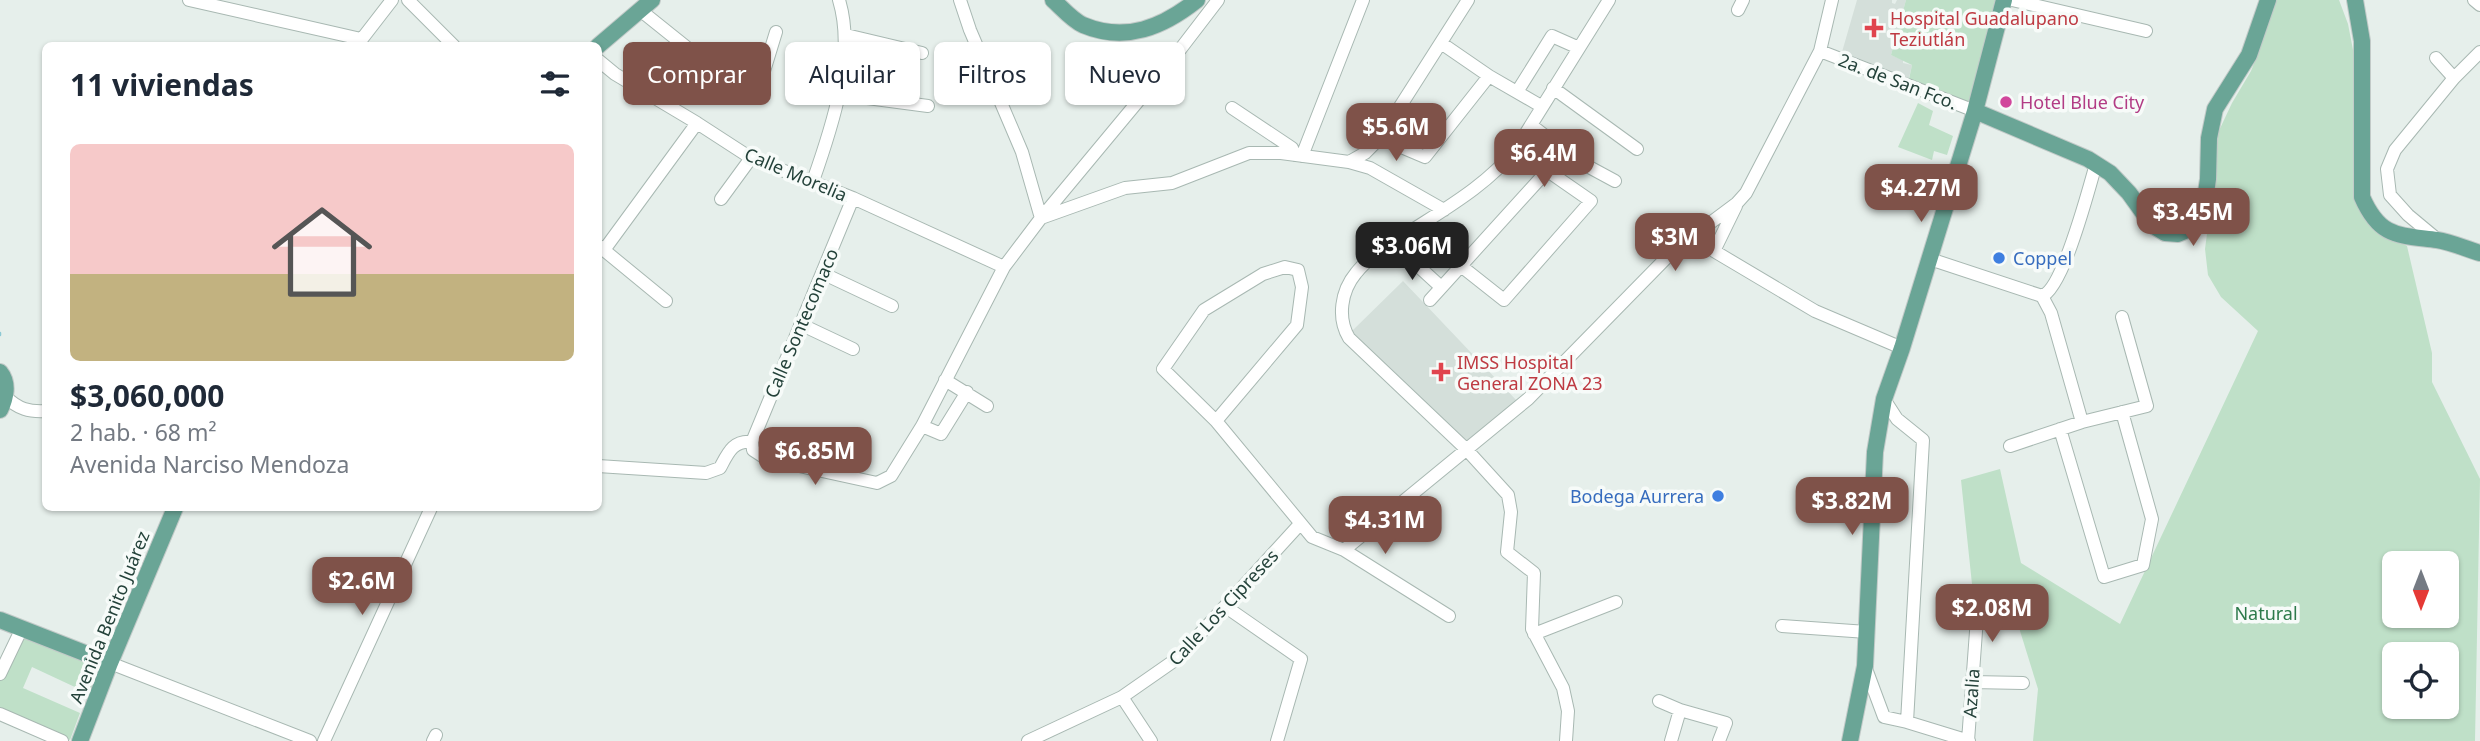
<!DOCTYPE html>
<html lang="es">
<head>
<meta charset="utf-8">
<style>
	:root { --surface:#fff; --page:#f6f6f7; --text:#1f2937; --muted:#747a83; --line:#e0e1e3; --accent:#7f5249 }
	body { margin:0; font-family:"Noto Sans",sans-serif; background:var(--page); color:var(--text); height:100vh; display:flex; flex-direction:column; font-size:26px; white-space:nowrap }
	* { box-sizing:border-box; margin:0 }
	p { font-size:23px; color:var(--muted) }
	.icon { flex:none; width:38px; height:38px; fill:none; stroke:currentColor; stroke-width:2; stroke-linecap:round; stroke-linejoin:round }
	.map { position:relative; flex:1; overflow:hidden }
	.drawer { position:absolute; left:42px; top:42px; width:560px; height:469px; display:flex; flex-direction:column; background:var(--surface); border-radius:10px; box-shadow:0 2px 5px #0004 }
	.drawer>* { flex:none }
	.banner { position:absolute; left:623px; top:42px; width:665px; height:63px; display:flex; gap:14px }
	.needle { width:46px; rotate:180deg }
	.controls { position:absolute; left:2382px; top:551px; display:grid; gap:14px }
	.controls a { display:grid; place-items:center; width:77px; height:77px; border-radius:10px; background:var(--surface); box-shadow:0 2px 5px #0004; font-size:35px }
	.price { position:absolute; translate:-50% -60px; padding:0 16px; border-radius:14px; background:var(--accent); color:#fff; font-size:23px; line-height:46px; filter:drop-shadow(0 2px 4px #0008) }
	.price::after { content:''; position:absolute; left:50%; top:42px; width:21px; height:16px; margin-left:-10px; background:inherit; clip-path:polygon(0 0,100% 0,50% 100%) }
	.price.current { background:#222; color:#fff }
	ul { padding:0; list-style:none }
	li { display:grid; align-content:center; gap:14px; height:371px; padding:0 28px }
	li+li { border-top:2px solid var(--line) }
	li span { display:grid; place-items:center; height:217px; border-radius:10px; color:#555 }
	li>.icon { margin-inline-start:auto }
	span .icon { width:126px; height:126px; fill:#fffc; stroke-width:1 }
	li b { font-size:30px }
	h2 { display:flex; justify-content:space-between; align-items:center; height:84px; padding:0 28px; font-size:30px }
	.pill { padding:0 24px; border-radius:10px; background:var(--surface); box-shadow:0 2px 5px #0004; font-size:24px; line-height:63px }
	.pill.current { background:var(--accent); color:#fff }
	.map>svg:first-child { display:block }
</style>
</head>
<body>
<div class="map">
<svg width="2480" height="741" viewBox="0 0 2480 741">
	<rect width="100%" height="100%" fill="#e6efeb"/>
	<path fill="#d4dfda" d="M1857 0H1892V3L1895 4 1897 0H1906L1891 55 1903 60V63L1912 65 1909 78 1842 52Z
		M1403 281 1517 401 1468 442 1361 342 1352 331Z"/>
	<path fill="#bfe0c8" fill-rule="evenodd" d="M1906 0H2002L1972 110 1908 84 1912 65 1891 55Z
		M2272 0H2339L2348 24 2354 55 2357 186 2375 229 2407 246 2432 353V382L2480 479 2475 741H2033L2038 689 2016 618 1972 584 1961 480 2000 469 2021 563 2120 624 2258 331 2221 297 2208 275 2205 249 2210 211 2216 137 2232 103 2251 71 2262 43ZM2394 564H2446V616H2394ZM2394 654H2446V707H2394Z
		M1918 103 1933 111 1929 125 1953 136 1947 155 1934 151 1932 160 1898 147Z
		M24 635 101 669 92 695 32 667 23 688 80 713 70 740 0 708V680Z"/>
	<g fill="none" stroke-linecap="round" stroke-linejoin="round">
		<path stroke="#8ec9d4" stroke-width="2.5" d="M0 333V335"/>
		<g stroke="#a8b8b2" stroke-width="14">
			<path id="minor" d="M189 0 361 39
				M408 0 454 46
				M960 0 970 30 1022 152 1041 218
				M2012 0 2146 31
				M2474 0 2480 5
				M640 10 746 95 753 97 757 94 776 32
				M1738 10 1743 0
				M846 35 922 53
				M1441 43 1489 76 1541 106
				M358 44 392 0
				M1820 51 1975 111
				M2436 58 2454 78
				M598 60 615 74 697 123 751 158 853 198 1004 267
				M1553 88 1637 149
				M1517 92 1552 36 1579 48
				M837 94 928 106
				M1232 108 1292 148 1295 155
				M1531 125 1578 161 1615 181
				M1380 138 1425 157 1489 76
				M1302 156 1363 0
				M1349 162 1370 168 1444 210
				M813 181C832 127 856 56 839 0
				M853 198 752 442 753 450 767 459 877 483 891 476 922 426 1004 267 1041 218 1169 64 1218 0
				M721 199 751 158
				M1736 206 1714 251 1815 311 1902 348
				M1041 218 1125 188 1172 183 1249 153H1281L1349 162 1365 153 1380 138 1468 0
				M2438 240 2408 215 2390 195 2387 169 2395 150 2454 78 2480 52
				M599 246 666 301
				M604 250 697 123
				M1404 253 1441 287
				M1930 259 2042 296 2051 313 2082 422
				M1461 266 1504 300 1591 201 1516 149
				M822 273 892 306
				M2042 296C2063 289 2089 188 2096 164
				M1430 300 1547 171
				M800 324 853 349
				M945 380 987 406
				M6 397C18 409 29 412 46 411
				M1884 399 1897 419 1923 440 1907 722
				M1216 421 1297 325 1302 287 1298 270 1285 267 1263 274 1204 310 1163 369 1216 421 1312 537 1344 550 1449 616
				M922 426 941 434 967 392
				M2060 429 2104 577 2143 565 2152 519 2122 412
				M2010 446 2082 422 2147 406 2122 317
				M598 466 706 473 720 468C728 453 733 440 752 442
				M1344 550 1528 399 1674 250 1737 203 1746 193 1820 51 1832 0
				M1226 607 1301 659 1277 741
				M1782 626 1867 632
				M1534 634 1616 602
				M110 663 310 741
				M1865 666 1884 717 1907 722 1969 741
				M0 674 22 628
				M1972 682 2023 683
				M1122 697 1151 741
				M1659 701 1680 710 1726 723 1719 741
				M0 714 62 741
				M324 741 431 508
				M433 741 436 735
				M1028 741 1122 697 1178 658 1300 524
				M1566 741 1568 711 1563 688 1532 629 1534 573 1507 552 1511 512 1508 495 1467 450 1349 338C1337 318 1341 291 1356 273 1369 256 1393 243 1411 231 1448 207 1488 184 1516 149L1609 0
				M1671 741 1680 710
				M1968 741 1978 604"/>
		</g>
		<g stroke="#c2cac8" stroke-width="18">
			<path id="major" d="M1053 0C1062 8 1072 20 1083 25 1126 43 1163 27 1197 0
				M2355 0 2362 41V197C2380 238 2398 235 2437 240 2451 242 2466 249 2480 253
				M598 46 652 0
				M1975 111 2088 159 2110 173 2129 193 2152 225 2165 233 2178 234 2192 228 2203 213 2208 179 2209 138 2215 109 2249 55 2268 0
				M0 372C9 383 6 398 0 410
				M0 620 110 663
				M80 741 110 663 175 508
				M1850 741 1865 666 1875 452 1884 399 1902 348 1975 111 2004 0"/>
		</g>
		<use href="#minor" stroke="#fff" stroke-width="12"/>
		<use href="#major" stroke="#6aa596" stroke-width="16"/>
	</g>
	<g fill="#e0444e" stroke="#f7fbf9" stroke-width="2.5">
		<path d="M1870.5 17.5h7v7h7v7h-7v7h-7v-7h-7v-7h7z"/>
		<path d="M1437.5 361.5h7v7h7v7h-7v7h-7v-7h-7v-7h7z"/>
	</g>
	<circle fill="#d1479c" stroke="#f7fbf9" stroke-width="2.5" cx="2006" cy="102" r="7"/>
	<g fill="#3f7fe0" stroke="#f7fbf9" stroke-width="2.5">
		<circle cx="1999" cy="258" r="7"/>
		<circle cx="1718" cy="496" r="7"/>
	</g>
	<g text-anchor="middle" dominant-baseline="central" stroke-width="7" stroke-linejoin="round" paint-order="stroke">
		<g font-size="18" fill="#be3a42" stroke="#f7fbf9" text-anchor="start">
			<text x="1890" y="18">Hospital Guadalupano<tspan x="1890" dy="21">Teziutlán</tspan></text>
			<text x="1457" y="362">IMSS Hospital<tspan x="1457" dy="21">General ZONA 23</tspan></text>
		</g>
		<g font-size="18" fill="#24423a" stroke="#f7fbf9">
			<text transform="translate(1898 81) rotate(21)">2a. de San Fco.</text>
			<text transform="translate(796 174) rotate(23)">Calle Morelia</text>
			<text transform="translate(801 323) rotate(-67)">Calle Sontecomaco</text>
			<text transform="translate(1223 607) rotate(-47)">Calle Los Cipreses</text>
			<text transform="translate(109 617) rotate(-68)">Avenida Benito Juárez</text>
			<text transform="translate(1971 693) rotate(-86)">Azalia</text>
		</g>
		<g font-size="18" fill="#b23c85" stroke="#f7fbf9" text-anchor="start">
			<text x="2020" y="102">Hotel Blue City</text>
		</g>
		<g font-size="18" fill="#366cbe" stroke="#f7fbf9" text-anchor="start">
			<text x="2013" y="258">Coppel</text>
			<text x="1704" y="496" text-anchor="end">Bodega Aurrera</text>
		</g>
		<g font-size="18" fill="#2d7a4b" stroke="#f7fbf9">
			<text x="2266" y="613">Natural</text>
		</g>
	</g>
</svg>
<div class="controls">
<a><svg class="needle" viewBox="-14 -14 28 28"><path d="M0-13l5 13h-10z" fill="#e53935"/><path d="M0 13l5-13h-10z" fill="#747a83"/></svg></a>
<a><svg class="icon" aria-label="locate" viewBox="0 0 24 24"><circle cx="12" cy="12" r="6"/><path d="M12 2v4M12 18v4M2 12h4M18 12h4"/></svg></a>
</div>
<b class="price" style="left:1396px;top:163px">$5.6M</b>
<b class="price" style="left:1544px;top:189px">$6.4M</b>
<b class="price" style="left:1921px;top:224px">$4.27M</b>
<b class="price" style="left:2193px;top:248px">$3.45M</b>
<b class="price" style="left:1675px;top:273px">$3M</b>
<b class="price current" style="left:1412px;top:282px">$3.06M</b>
<b class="price" style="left:815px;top:487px">$6.85M</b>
<b class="price" style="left:1852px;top:537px">$3.82M</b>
<b class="price" style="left:1385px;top:556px">$4.31M</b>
<b class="price" style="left:362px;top:617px">$2.6M</b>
<b class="price" style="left:1992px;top:644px">$2.08M</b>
<div class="banner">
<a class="pill current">Comprar</a>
<a class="pill">Alquilar</a>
<a class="pill">Filtros</a>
<a class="pill">Nuevo</a>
</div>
<section class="drawer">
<h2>11 viviendas<svg class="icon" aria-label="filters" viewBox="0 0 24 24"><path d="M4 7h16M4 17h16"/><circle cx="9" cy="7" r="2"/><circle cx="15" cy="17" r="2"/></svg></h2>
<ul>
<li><span style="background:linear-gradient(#f6c9c9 60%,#c2b280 0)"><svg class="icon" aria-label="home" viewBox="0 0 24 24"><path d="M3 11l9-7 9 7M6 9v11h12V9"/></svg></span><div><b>$3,060,000</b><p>2 hab. · 68 m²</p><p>Avenida Narciso Mendoza</p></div></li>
</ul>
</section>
</div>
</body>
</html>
